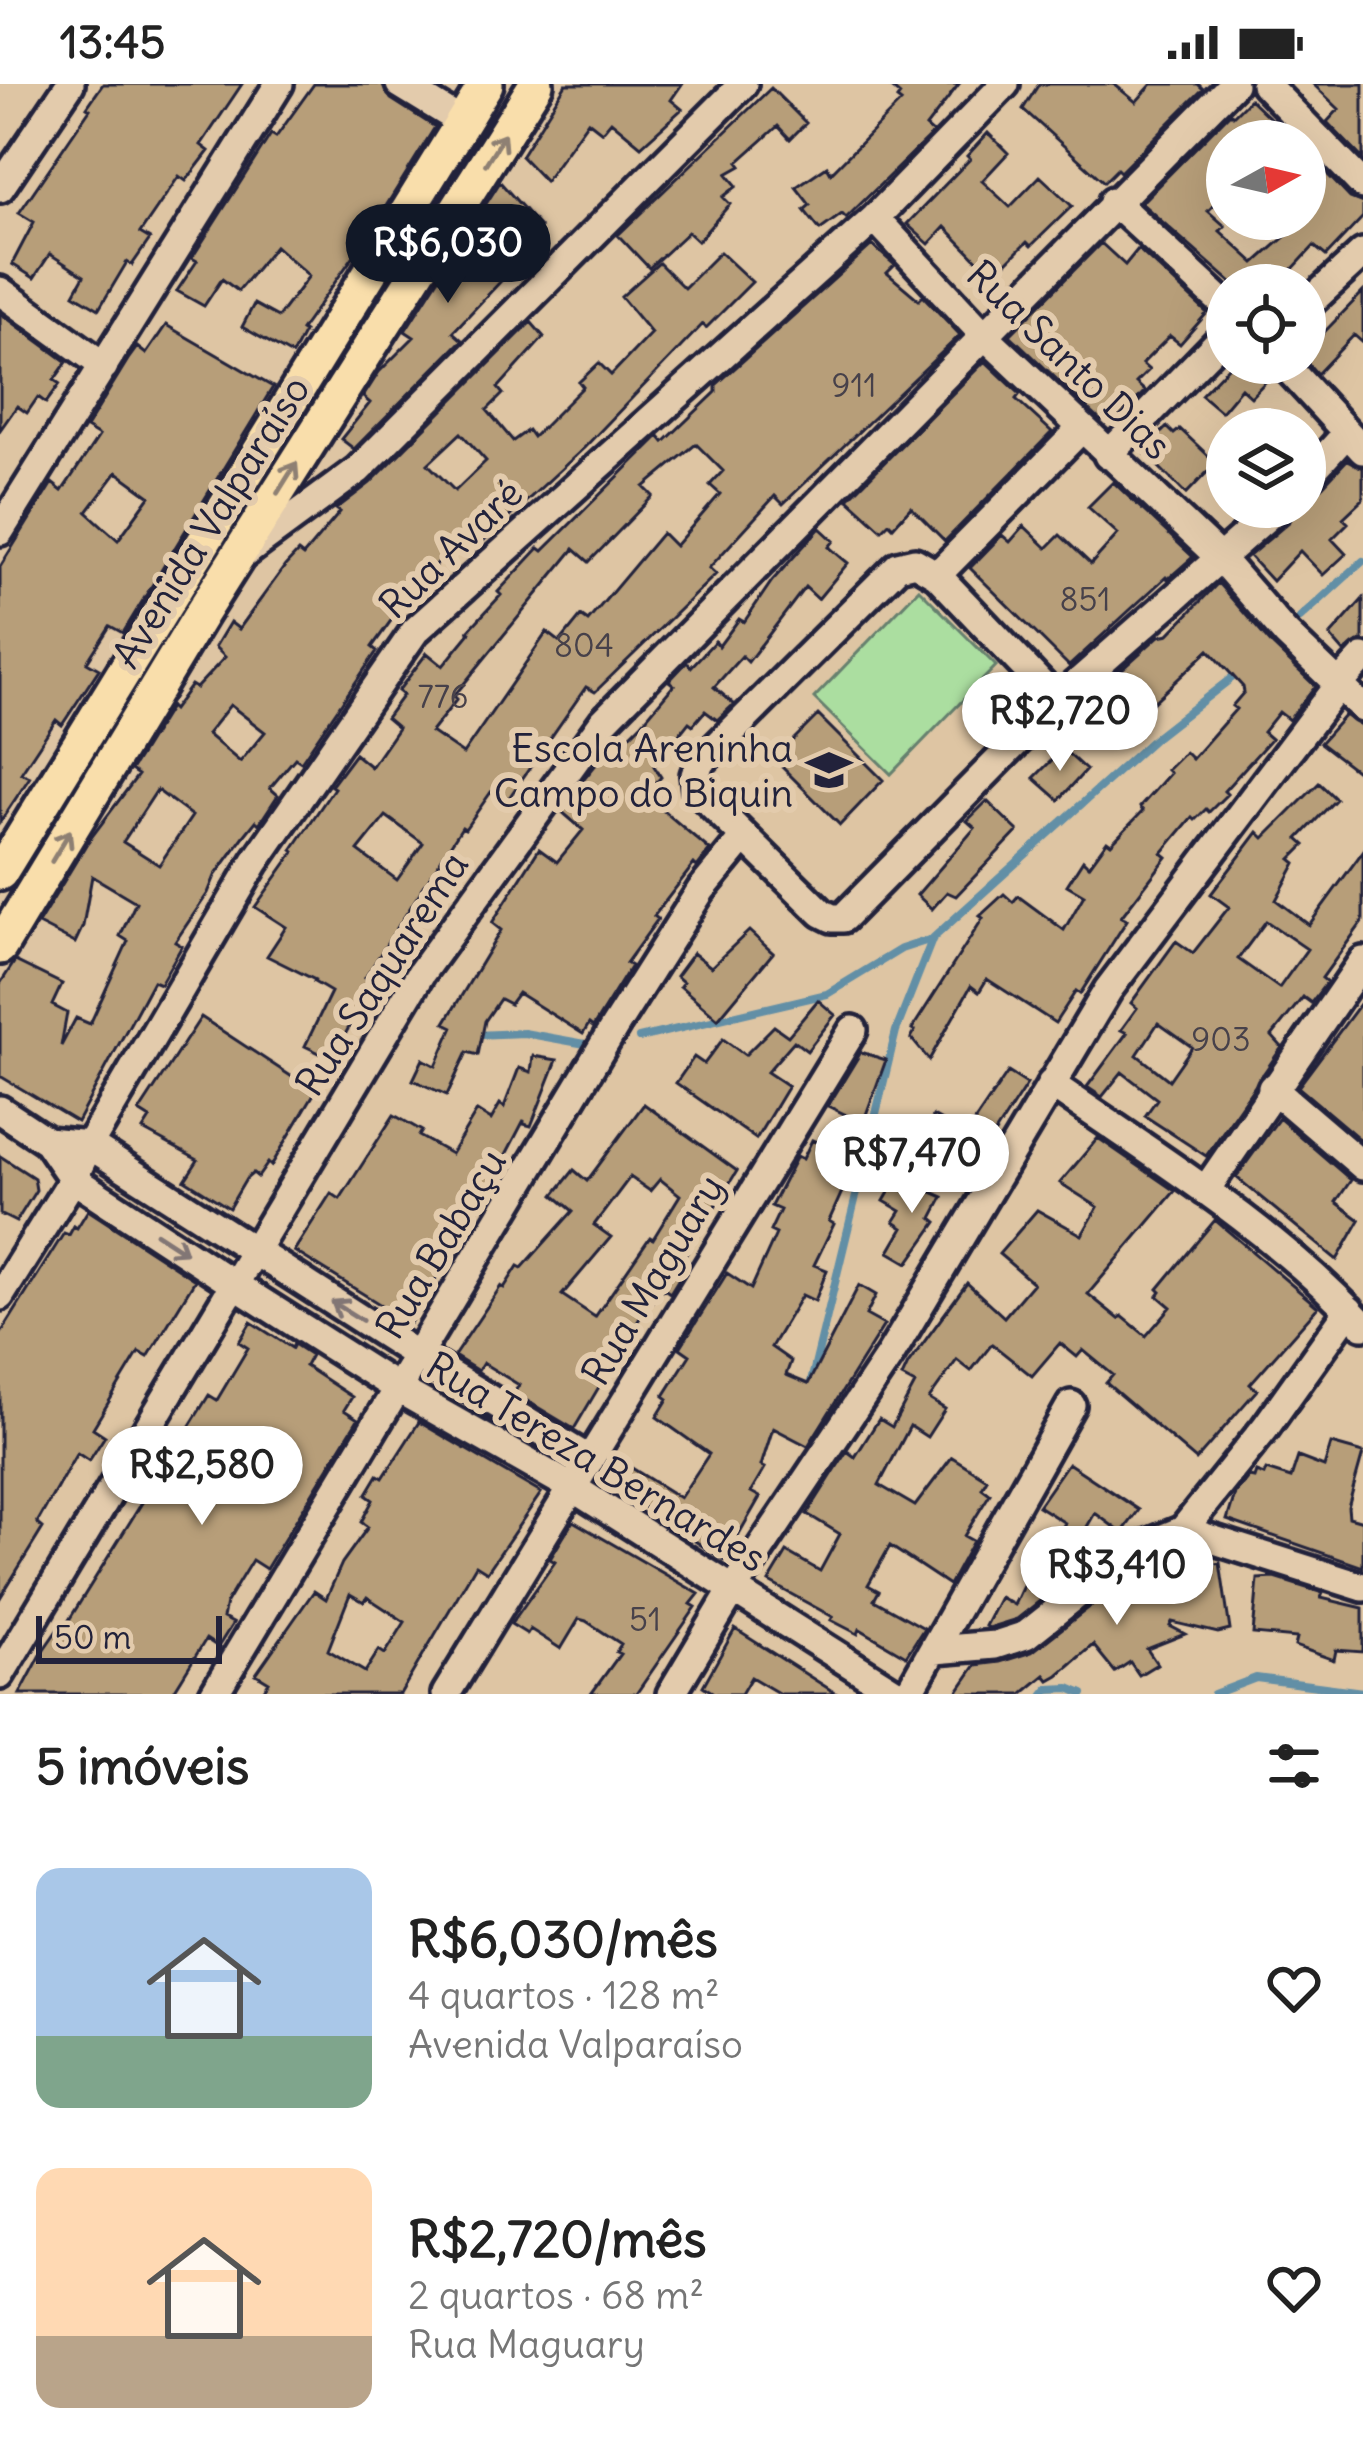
<!DOCTYPE html>
<html lang="pt">
<head>
<meta charset="utf-8">
<style>
	:root { --surface:#fff; --page:#f6f6f6; --text:#222; --muted:#767676; --accent:#111827 }
	body { margin:0; font-family:Delius,sans-serif; background:var(--page); color:var(--text); height:100vh; display:flex; flex-direction:column; font-size:45px; white-space:nowrap }
	* { box-sizing:border-box; margin:0 }
	p { font-size:39px; color:var(--muted) }
	.icon { flex:none; width:66px; height:66px; fill:none; stroke:currentColor; stroke-width:2; stroke-linecap:round; stroke-linejoin:round }
	.map { position:relative; height:1610px; overflow:hidden }
	.panel { display:flex; flex-direction:column; background:var(--surface); flex:1 }
	.panel>* { flex:none }
	.needle { width:78px; rotate:82deg }
	.fabs { position:absolute; left:1206px; top:36px; display:grid; gap:24px }
	.fabs a { display:grid; place-items:center; width:120px; height:120px; border-radius:50%; background:var(--surface); box-shadow:0 12px 48px #0002; font-size:60px }
	.scale { position:absolute; left:36px; bottom:30px; width:186px; box-sizing:border-box; padding-left:12px; border:6px solid #22223b; border-top:0; font-size:33px; line-height:42px; white-space:nowrap; color:#22223b; -webkit-text-stroke:9px #e3cbac; paint-order:stroke }
	.price { position:absolute; translate:-50% -102px; padding:0 27px; border-radius:42px; background:#fff; color:#222; font-size:39px; line-height:78px; filter:drop-shadow(0 3px 6px #0008) }
	.price::after { content:''; position:absolute; left:50%; top:72px; width:36px; height:27px; margin-left:-18px; background:inherit; clip-path:polygon(0 0,100% 0,50% 100%) }
	.price.on { background:var(--accent); color:#fff }
	ul { padding:0; list-style:none }
	li { display:flex; align-items:center; gap:36px; height:300px; padding:0 36px }
	li span { display:grid; place-items:center; flex:none; width:336px; height:240px; border-radius:24px; color:#555 }
	li>.icon { margin-inline-start:auto }
	span .icon { width:144px; height:144px; fill:#fffc; stroke-width:1 }
	li b { font-size:51px }
	h2 { display:flex; justify-content:space-between; align-items:center; height:144px; padding:0 36px; font-size:51px }
	.status { display:flex; justify-content:space-between; align-items:center; height:84px; padding:0 60px; background:var(--surface); direction:ltr }
	.status svg { height:33px; fill:currentColor }
	.map>svg:first-child { display:block }
</style>
</head>
<body>
<div class="status"><b>13:45</b><svg viewBox="0 0 49 12"><path d="M0 12V9h3v3zM5 12V6h3v6zM10 12V3h3v9zM15 12V0h3v12zM26 1h20v11H26zM47 4h2v5h-2z"/></svg></div>
<div class="map">
<svg width="1363" height="1610" viewBox="0 0 1363 1610">
	<rect width="100%" height="100%" fill="#dec5a3"/>
	<filter id="ink" filterUnits="userSpaceOnUse"><feTurbulence type="fractalNoise" baseFrequency=".00833" numOctaves="2"/><feDisplacementMap in="SourceGraphic" scale="24" xChannelSelector="R" yChannelSelector="G"/><feConvolveMatrix kernelMatrix="1 2 1 2 8 2 1 2 1" color-interpolation-filters="sRGB"/></filter>
	<g filter="url(#ink)">
		<path fill="#abdea0" stroke="#66806e" stroke-width="3" d="M919 505 996 582 891 690 814 614Z"/>
		<g fill="none" stroke-linecap="round" stroke-linejoin="round">
			<path stroke="#628fa6" stroke-width="8" d="M1300 534 1363 477
				M475 951 524 949 591 961
				M639 954 827 910 901 865 932 855 1156 653 1238 589
				M811 1298 896 947 932 856
				M1044 1610 1048 1605 1069 1604 1083 1610
				M1214 1610 1256 1594 1363 1608"/>
		</g>
		<path fill="#b79e79" stroke="#22223b" stroke-width="3" fill-rule="evenodd" d="M103 0H242L201 61 209 67 186 97 179 92 140 149 150 155 132 181 127 178 99 225 74 210 84 192 50 170 34 194 12 180 34 138 19 129 90 25 87 23Z
			M314 0H382L391 15 435 43 365 156 301 246 304 248 292 271 242 243 254 220 278 233 309 192 275 162 238 207 222 195 204 222 177 207 197 177 192 174 271 50 276 53Z
			M566 0H682L671 16 682 25 641 62 611 37 602 48 588 37 545 97 521 72Z
			M887 0H959L926 43 933 49 846 134 842 130 820 146 804 126 810 121 796 103 827 82 831 89 901 18 897 15 900 11Z
			M1039 0H1114L1136 18 1152 0H1198L1203 5 1120 88 1117 85 1104 98 1023 25Z
			M1313 0H1363V75L1327 38 1339 25Z
			M771 4 806 39 790 55 778 42 738 78 741 82 727 90 737 102 723 113 730 120 698 157 688 148 649 184 618 151Z
			M1250 15 1294 57H1227V108L1208 127 1225 142 1220 147 1255 179 1305 135V67L1350 114 1363 119V133L1326 172 1314 162 1278 201H1234L1141 119 1230 29 1233 32Z
			M988 49 1008 69 982 97 1010 123 1040 92 1072 122 1031 162 1027 158 993 192 945 143 929 160 907 140 970 75 967 72Z
			M500 98 540 143 495 192 501 197 453 248 462 256 354 365 341 355 370 319 363 313 379 288 414 253 405 247Z
			M1101 159 1125 181 1138 165 1207 229 1180 260 1170 252 1142 280 1149 286 1136 299 1145 307 1119 334 1110 326 1101 337 1010 251Z
			M872 161 895 181 887 189 919 216 923 212 960 251 783 420 775 412 709 484 716 490 595 608 586 603 506 718 491 708 465 745 462 743 365 894 373 898 332 975 305 962 331 908 314 898 315 896 267 872 286 843 255 823 294 768 292 766 334 704 331 702 355 670 371 683 398 644 386 634 403 611 398 607 427 569 443 582 470 549 468 547 501 511 498 508 539 464 543 467 659 352 664 358 716 308V301ZM696 360 723 387 710 401 720 410 675 462 662 449 588 537 581 532 560 558 547 548 463 670 431 648 457 615 454 612 574 465 589 478 653 412 644 403ZM386 732 423 759 397 796 358 767Z
			M720 168 752 198 706 244 703 240 584 364 467 472 455 460 413 506 372 563 377 567 301 678 295 674 270 704 278 711 259 740 256 737 244 752 215 792 208 809 175 858 182 862 160 900 153 897 77 1038 0 992V900L15 877 62 900 52 921 67 929 61 962 76 934 90 940 128 857 120 852 136 818 92 792 83 842 75 859 38 840 87 759 138 691 131 686 170 623 173 626 191 601 196 604 225 573 215 563 230 538 239 545 285 482 298 468 303 472 340 428 336 425 370 399 531 238 544 253 498 304 503 310 487 326 513 357 528 346 533 353 583 303 579 298 599 279 611 291 651 249 621 213 659 179 684 204ZM461 349 486 377 455 407 428 380ZM230 621 265 648 240 678 207 650ZM157 706 192 732 159 781 123 758Z
			M1363 208V259L1354 251 1317 290 1305 276V268Z
			M0 229 67 278 54 296 60 300 46 319 38 313 27 329 17 322 0 346Z
			M166 241 273 303 123 549 110 542 87 578 99 585 62 641 56 636 21 689 30 693 0 738V483L52 399 62 407 99 352 86 344 129 274 137 263 146 270ZM117 388 150 412 118 456 87 428Z
			M985 277 1020 310 1016 315 1052 348 945 457 911 423 893 443 889 439 882 446 848 415Z
			M1232 279H1253L1268 295 1251 313 1241 304 1221 328 1201 311Z
			M1167 343 1174 350 1180 345 1216 379 1186 410 1143 367Z
			M1347 376 1363 384V415L1343 434 1348 439 1332 455 1346 470 1323 491 1300 467 1272 497 1249 472 1290 437 1296 423H1305V413L1318 407Z
			M1113 398 1193 473 1168 495 1166 493 1069 582 970 484 1002 451 1010 458 1024 442 1047 464 1060 451 1091 480 1118 450 1088 423Z
			M820 444 834 457 829 463 848 479 818 515 805 503 748 578 742 572 714 603 734 620 717 636 705 627 693 641 689 638 654 682 661 693 645 711 710 766 697 783 694 780 654 832 658 835 626 879 631 882 593 943 589 940 583 950 518 909 510 920 500 915 485 937 478 971 467 968 447 1011 413 996 423 975 436 982 453 943 445 939 501 846 492 839 539 765 557 778 583 746 561 727 576 705 602 673 605 676 642 639 674 601 669 597 687 578 691 583 715 557 719 562 739 535 744 538 772 497Z
			M1218 499 1273 562 1315 602 1289 636 1279 628 1263 648 1271 655 1224 707 1227 710 1209 728 1206 725 1195 736 1192 733 1162 769 1167 773 1121 833 1127 836 1080 910 1076 907 1055 939 987 895 979 908 971 902 929 976 911 954 915 947 912 945 983 834 980 832 1004 810 1013 818 1018 812 1064 846 1084 811 1067 801 1083 776 1089 782 1107 757 1111 760 1143 727 1140 723 1170 689 1167 686 1185 668 1192 675 1236 625 1232 622 1244 608 1243 603 1209 566 1115 654 1079 624 1159 552 1169 550Z
			M1363 515V556L1344 568 1330 552Z
			M818 631 883 696 840 741 774 675Z
			M1345 631 1363 642V692L1320 659Z
			M1063 665 1086 686 1059 716 1034 694Z
			M1319 699 1336 715 1298 755 1305 761 1291 775 1296 779 1276 816 1309 841 1363 767V837L1322 894 1327 898 1311 919 1303 913 1272 952 1282 963 1206 1072 1145 1032 1157 1015 1122 988 1102 1013 1087 1003 1127 949 1121 946 1137 924 1131 919 1176 857 1193 869 1229 823 1211 810 1258 748 1264 754ZM1266 837 1307 865 1279 904 1238 875ZM1158 939 1192 963 1169 996 1137 971Z
			M987 717 1018 747 956 812 947 808 932 825 917 811 975 744 967 737Z
			M749 847 773 869 718 935 680 902 683 898 676 892 693 869 711 883Z
			M818 916 835 931 807 967 794 957 767 988 788 1002 756 1055 676 999 694 973 704 980 723 955 745 971 774 942 788 952Z
			M1363 916V1058L1298 1003Z
			M201 933 315 1008 271 1082 268 1079 258 1093 253 1089 246 1095 229 1124 185 1096 198 1076 143 1046 150 1035 139 1028Z
			M861 968 886 976 863 1039 828 1022Z
			M533 972 557 976 531 1042 524 1040V1036L468 1143 457 1137 433 1175 444 1181 410 1239 294 1167 331 1109 340 1115 394 1031 422 1047 419 1052 451 1070 477 1027 491 1036 500 1020 504 1023 519 984 531 988Z
			M1008 988 1027 1000 990 1057 970 1044Z
			M644 1020 737 1087 683 1174 689 1178 670 1209 663 1204 644 1227 574 1345 514 1309 519 1301 483 1279 478 1287 454 1272 501 1202 504 1204 518 1182 522 1184 573 1127 554 1111 574 1086 587 1097ZM630 1093 650 1107 660 1095 680 1111 653 1155 650 1153 595 1233 562 1211 611 1153 594 1141Z
			M933 1032 965 1050 948 1079 915 1063Z
			M1279 1034 1351 1096 1336 1118 1360 1136 1337 1176 1236 1093Z
			M1098 1054 1175 1107 1088 1210 1119 1235 1122 1232 1146 1252 1171 1223 1158 1212 1161 1208 1158 1205 1215 1136 1318 1223 1250 1300 1257 1306 1196 1376 1106 1299 1113 1291 1083 1266 1077 1273 1060 1259 1032 1292 992 1260 971 1287 957 1276 929 1315 945 1325 927 1353 910 1342 879 1401 915 1422 952 1373 987 1395 982 1404 990 1410 964 1452 973 1457 949 1501 890 1462 868 1501 879 1507 874 1516 924 1544 906 1572 860 1545 858 1550 831 1536 833 1533 769 1498 787 1468 820 1487 840 1450 807 1430 847 1367 855 1373 879 1335 892 1343 915 1300 902 1293 908 1280 967 1199 1004 1233 1033 1199 999 1170 1037 1126 1082 1151 1098 1123 1060 1099Z
			M812 1056 849 1072 846 1078 853 1083 829 1137 834 1140 814 1181 827 1186 815 1217 802 1211 771 1263 791 1277 786 1291 808 1300 859 1201 876 1211 866 1231 884 1241 808 1362 773 1344 761 1382 765 1384 751 1408 760 1413 724 1476 602 1396 613 1378 620 1382 622 1378 680 1414 709 1370 657 1333 668 1315 664 1312 690 1271 680 1264 727 1189 751 1205 776 1150 770 1147 780 1126 771 1122 797 1072 803 1075Z
			M0 1072 34 1094 36 1106 16 1138 0 1130Z
			M898 1093 943 1113 932 1134 937 1138 908 1179 889 1168 903 1144 894 1138 901 1127 884 1117Z
			M88 1126 195 1196 148 1273 139 1268 93 1344 105 1352 89 1377 77 1369 37 1439 43 1444 0 1514V1251L64 1149 69 1151 74 1142 77 1144Z
			M251 1238 292 1264 294 1260 311 1271 305 1282 352 1313 344 1326 358 1335 266 1485 252 1476 226 1519 223 1534 233 1539 218 1563 206 1555 172 1610H20L44 1565 60 1542 64 1544 209 1311 217 1316 248 1264 239 1258Z
			M419 1338 541 1409 487 1488 476 1481 400 1610H261L269 1598 256 1590 314 1507 326 1515 342 1479 368 1443 361 1438 373 1416 366 1411 378 1391 383 1394ZM350 1510 364 1518 367 1513 405 1538 385 1570 379 1566 365 1588 328 1566Z
			M1331 1360 1363 1369 1348 1423 1349 1433 1363 1437V1483L1227 1436 1235 1410 1249 1393 1254 1394 1256 1388 1264 1391 1266 1386 1291 1394 1298 1373 1324 1383Z
			M1068 1379 1139 1426 1122 1449 1095 1429 1066 1479 1074 1484 1069 1494 1017 1535 988 1544 985 1542 1000 1513 1014 1521 1040 1466 1046 1469 1065 1439 1038 1422Z
			M573 1437 699 1510 691 1520 696 1523 636 1610H591L620 1570 616 1568 621 1560 586 1537 579 1535 561 1565 530 1545 527 1550 511 1540 555 1478 550 1475Z
			M1165 1479 1169 1491 1220 1479 1230 1546 1218 1549 1172 1538 1170 1542 1185 1550 1147 1565 1157 1580 1139 1591 1130 1578 1115 1588 1093 1561 1058 1591 1049 1596 1045 1591 1022 1610H956L976 1581 1000 1578 1032 1568 1123 1497 1144 1484Z
			M1275 1494 1323 1509 1321 1514 1363 1524V1568L1336 1566 1334 1576 1295 1562 1297 1554 1253 1550 1258 1495Z
			M735 1545 837 1610H780L751 1593 741 1610H715L703 1602Z"/>
		<g fill="none" stroke-linecap="round" stroke-linejoin="round">
			<g stroke="#22223b" stroke-width="36">
				<path id="minor" d="M400 0 462 38
					M1265 0 1363 101
					M0 104 70 0
					M1113 117 1227 223
					M875 134 983 250 1220 474 1286 550 1363 624
					M0 207 104 282
					M1305 223 1363 169
					M1283 279 1363 366
					M1108 371 1227 249
					M1305 395 1347 349
					M0 447 279 0
					M244 470 358 386 743 0
					M937 491 1081 345
					M1057 617 937 491 915 478 898 482 700 679 695 691 697 706 822 829 832 834H843L1057 617 1278 423
					M1051 1000C1158 1074 1274 1145 1363 1241
					M1272 1004 1363 1082
					M0 1026 47 1057 89 1061 420 1273 590 1376
					M47 1057 73 1095 235 1201 400 1306 573 1404 898 1610
					M1205 1107 1363 877
					M0 1212 73 1095 89 1061 255 778 415 547 875 134 1005 0
					M1183 1446 1265 1344 1349 1226
					M935 1566 995 1561 1026 1551 1113 1482 1146 1461 1183 1446 1363 1503
					M0 1591 421 889 603 638 1233 0
					M214 1610 615 942 701 806 743 755
					M446 1610 853 946
					M671 1610 733 1506 890 1271 1108 906 1339 600 1363 574
					M908 1610 1071 1321"/>
			</g>
			<g stroke="#22223b" stroke-width="42">
				<path id="major" d="M0 789 486 0
					M0 863 201 530 536 0"/>
			</g>
			<use href="#minor" stroke="#e3cbac" stroke-width="27"/>
			<use href="#major" stroke="#f9deab" stroke-width="33"/>
		</g>
		<defs><path id="oneway-shaft" d="M-6 0H5M1.5-3L5.5 0L1.5 3" fill="none" stroke-width="1.6" stroke-linecap="round" stroke-linejoin="round" transform="scale(3)"/></defs>
		<g stroke="#8e8073">
			<use href="#oneway-shaft" transform="translate(495 65) rotate(-58)"/>
			<use href="#oneway-shaft" transform="translate(287 394) rotate(-58)"/>
			<use href="#oneway-shaft" transform="translate(61 762) rotate(-59)"/>
		</g>
		<g stroke="#827674">
			<use href="#oneway-shaft" transform="translate(171 1159) rotate(33)"/>
			<use href="#oneway-shaft" transform="translate(347 1227) rotate(-148)"/>
		</g>
	</g>
	<defs>
		<g id="school-bare" transform="scale(3.6)"><path d="M0-5L7-2L0 1L-7-2ZM-4 1L0 2.5L4 1V4Q0 6-4 4Z" fill="#22223b" stroke="#e3cbac" stroke-width="2.5" paint-order="stroke"/></g>
	</defs>
	<g fill-rule="evenodd">
		<use href="#school-bare" x="829" y="686"/>
	</g>
	<g text-anchor="middle" dominant-baseline="central" stroke-width="12" stroke-linejoin="round" paint-order="stroke">
		<g font-size="33" fill="#47414a">
			<text x="854" y="301">911</text>
			<text x="1085" y="515">851</text>
			<text x="584" y="561">804</text>
			<text x="443" y="612">776</text>
			<text x="1221" y="955">903</text>
			<text x="645" y="1535">51</text>
		</g>
		<g font-size="39" fill="#22223b" stroke="#e3cbac">
			<text transform="translate(1069 276) rotate(44)">Rua Santo Dias</text>
			<text transform="translate(211 438) rotate(-58)">Avenida Valparaíso</text>
			<text transform="translate(451 465) rotate(-44)">Rua Avaré</text>
			<text transform="translate(382 890) rotate(-57)">Rua Saquarema</text>
			<text transform="translate(441 1160) rotate(-59)">Rua Babaçu</text>
			<text transform="translate(653 1196) rotate(-59)">Rua Maguary</text>
			<text transform="translate(596 1378) rotate(31)">Rua Tereza Bernardes</text>
		</g>
		<g font-size="39" fill="#22223b" stroke="#e3cbac" text-anchor="end">
			<text x="793" y="664">Escola Areninha<tspan x="793" dy="45">Campo do Biquin</tspan></text>
		</g>
	</g>
</svg>
<div class="fabs">
<a><svg class="needle" viewBox="-14 -14 28 28"><path d="M0-13l5 13h-10z" fill="#e53935"/><path d="M0 13l5-13h-10z" fill="#767676"/></svg></a>
<a><svg class="icon" aria-label="locate" viewBox="0 0 24 24"><circle cx="12" cy="12" r="6"/><path d="M12 2v4M12 18v4M2 12h4M18 12h4"/></svg></a>
<a><svg class="icon" aria-label="layers" viewBox="0 0 24 24"><path d="M12 4l9 5-9 5-9-5zM3 14l9 5 9-5"/></svg></a>
</div>
<div class="scale">50 m</div>
<b class="price on" style="left:448px;top:222px">R$6,030</b>
<b class="price" style="left:1060px;top:690px">R$2,720</b>
<b class="price" style="left:912px;top:1132px">R$7,470</b>
<b class="price" style="left:202px;top:1444px">R$2,580</b>
<b class="price" style="left:1117px;top:1544px">R$3,410</b>
</div>
<section class="panel">
<h2>5 imóveis<svg class="icon" aria-label="filters" viewBox="0 0 24 24"><path d="M4 7h16M4 17h16"/><circle cx="9" cy="7" r="2"/><circle cx="15" cy="17" r="2"/></svg></h2>
<ul>
<li><span style="background:linear-gradient(#a9c7e8 70%,#7fa58c 0)"><svg class="icon" aria-label="home" viewBox="0 0 24 24"><path d="M3 11l9-7 9 7M6 9v11h12V9"/></svg></span><div><b>R$6,030/mês</b><p>4 quartos · 128 m²</p><p>Avenida Valparaíso</p></div><svg class="icon" aria-label="heart" viewBox="0 0 24 24"><path d="M12 20l-8-8c-3-5 5-10 8-4 3-6 11-1 8 4z"/></svg></li>
<li><span style="background:linear-gradient(#ffd9b3 70%,#b9a48a 0)"><svg class="icon" aria-label="home" viewBox="0 0 24 24"><path d="M3 11l9-7 9 7M6 9v11h12V9"/></svg></span><div><b>R$2,720/mês</b><p>2 quartos · 68 m²</p><p>Rua Maguary</p></div><svg class="icon" aria-label="heart" viewBox="0 0 24 24"><path d="M12 20l-8-8c-3-5 5-10 8-4 3-6 11-1 8 4z"/></svg></li>
</ul>
</section>
</body>
</html>
